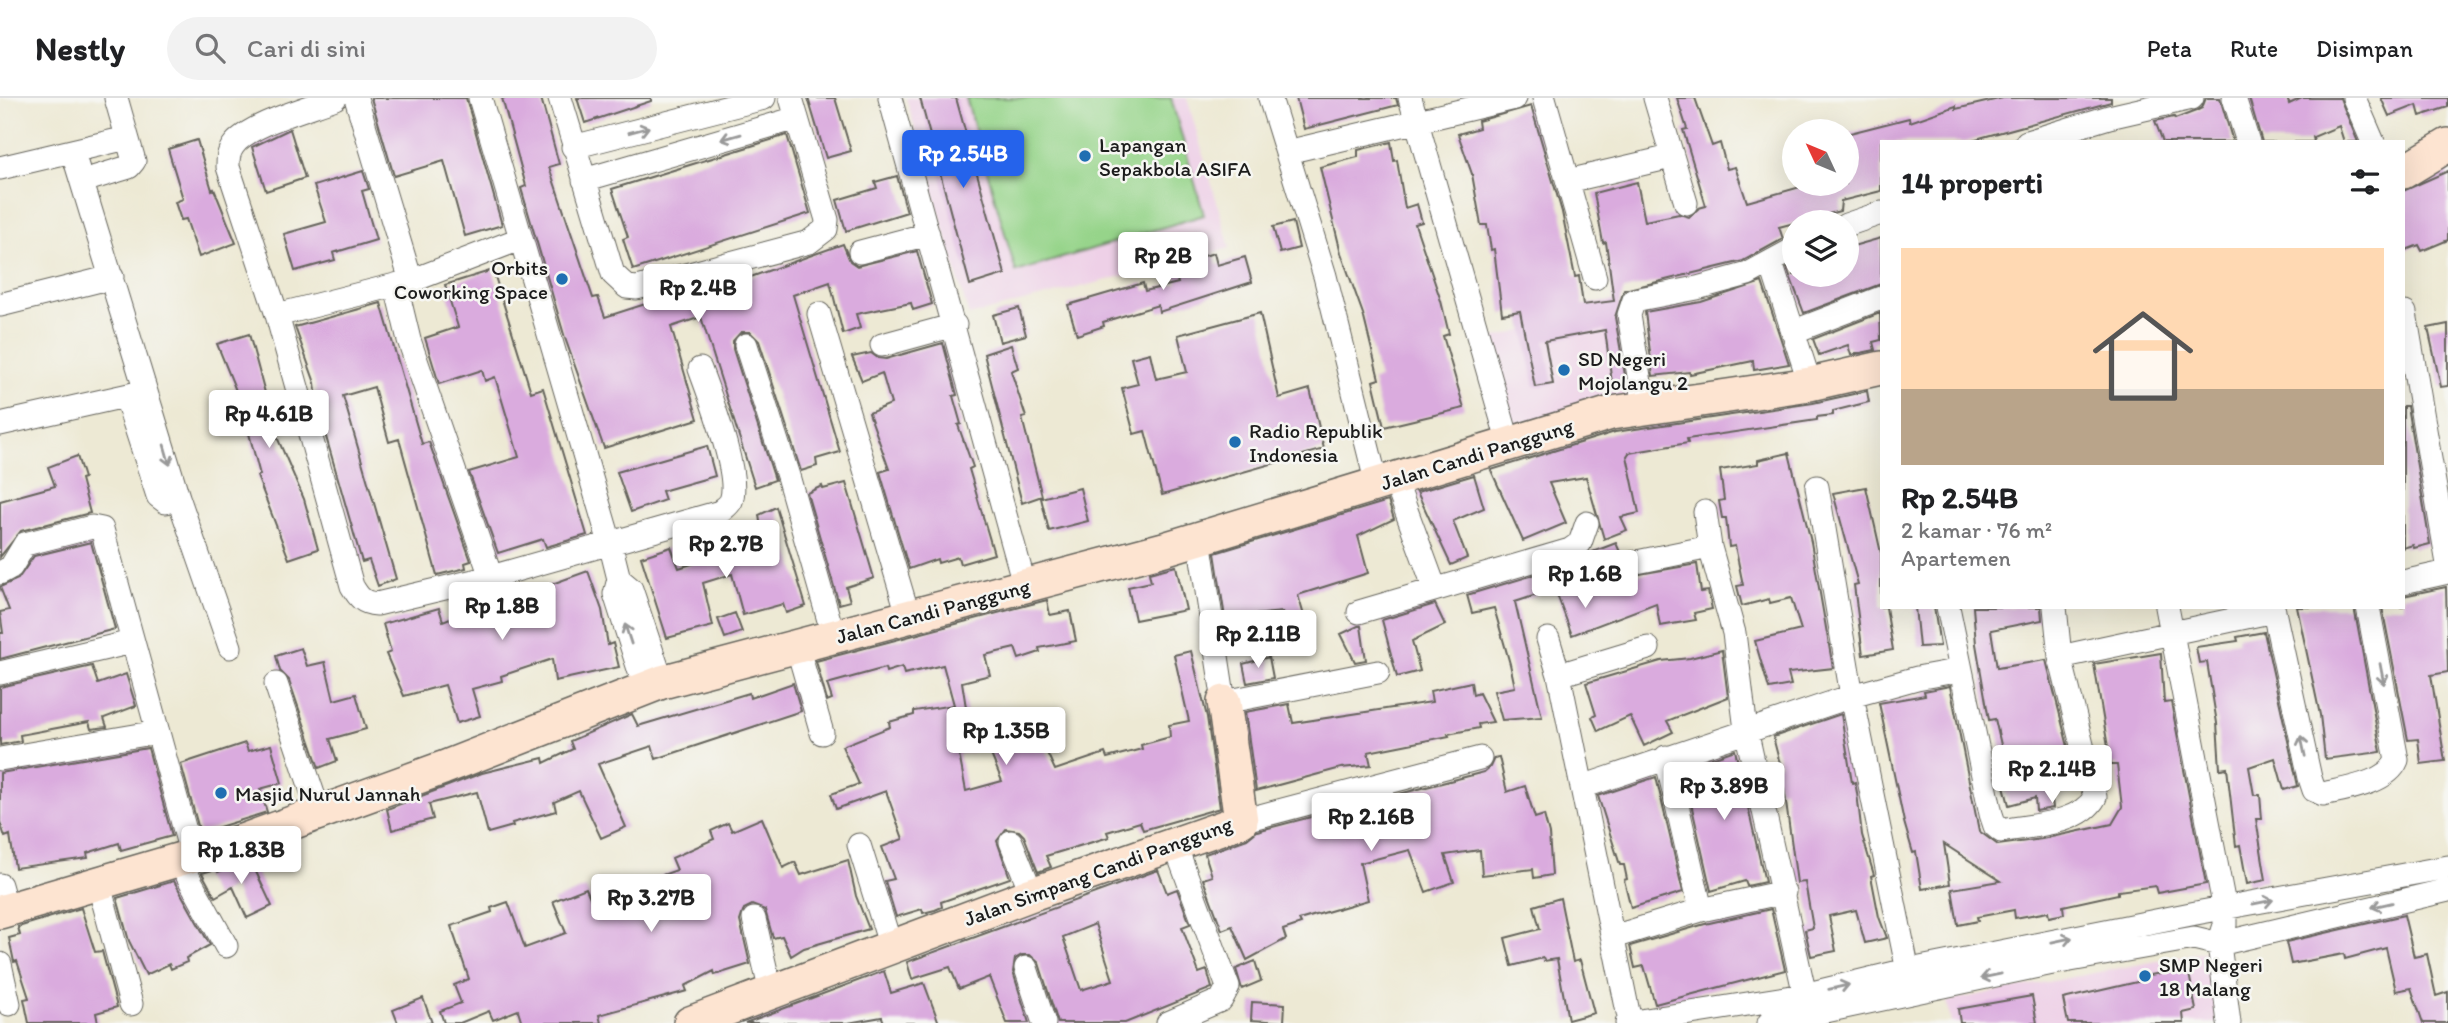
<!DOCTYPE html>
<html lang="id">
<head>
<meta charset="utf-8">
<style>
	:root { --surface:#fff; --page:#f2f2f2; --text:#202124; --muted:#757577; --line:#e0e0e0; --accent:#2563eb }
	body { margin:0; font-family:Itim,sans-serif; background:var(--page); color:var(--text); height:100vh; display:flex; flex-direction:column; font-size:26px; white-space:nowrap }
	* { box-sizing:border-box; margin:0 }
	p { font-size:23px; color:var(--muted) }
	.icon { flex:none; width:38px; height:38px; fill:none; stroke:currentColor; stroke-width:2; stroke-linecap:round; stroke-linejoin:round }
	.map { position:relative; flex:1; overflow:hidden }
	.drawer { position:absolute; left:1880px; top:42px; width:525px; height:469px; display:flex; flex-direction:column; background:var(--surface); border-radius:0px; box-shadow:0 7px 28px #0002 }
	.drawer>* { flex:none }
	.needle { width:46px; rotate:314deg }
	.tools { position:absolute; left:1782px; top:21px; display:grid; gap:14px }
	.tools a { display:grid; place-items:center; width:77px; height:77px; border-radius:50%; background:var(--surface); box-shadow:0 7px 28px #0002; font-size:35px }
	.price { position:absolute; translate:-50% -60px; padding:0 16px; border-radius:7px; background:#fff; color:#222; font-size:23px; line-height:46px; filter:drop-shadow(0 2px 4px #0008) }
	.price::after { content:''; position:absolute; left:50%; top:42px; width:21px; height:16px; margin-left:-10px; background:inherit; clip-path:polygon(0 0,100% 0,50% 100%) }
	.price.selected { background:var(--accent); color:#fff }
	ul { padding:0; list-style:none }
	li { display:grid; align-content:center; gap:14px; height:371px; padding:0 21px }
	li span { display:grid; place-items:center; height:217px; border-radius:0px; color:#555 }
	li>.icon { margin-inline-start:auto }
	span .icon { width:126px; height:126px; fill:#fffc; stroke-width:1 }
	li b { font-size:30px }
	h2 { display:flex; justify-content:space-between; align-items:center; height:84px; padding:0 21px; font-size:30px }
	header { display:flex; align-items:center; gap:42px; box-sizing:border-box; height:98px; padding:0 35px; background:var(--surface); border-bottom:2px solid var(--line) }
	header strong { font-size:33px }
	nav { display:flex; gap:38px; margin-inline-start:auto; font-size:24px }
	.search { width:490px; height:63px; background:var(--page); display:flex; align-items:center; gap:18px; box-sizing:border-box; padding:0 24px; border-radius:38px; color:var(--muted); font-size:26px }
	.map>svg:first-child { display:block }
</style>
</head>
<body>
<header>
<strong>Nestly</strong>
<div class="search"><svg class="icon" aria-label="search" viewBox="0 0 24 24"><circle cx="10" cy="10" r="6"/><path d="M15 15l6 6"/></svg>Cari di sini</div>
<nav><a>Peta</a><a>Rute</a><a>Disimpan</a></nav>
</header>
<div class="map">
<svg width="2448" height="925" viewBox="0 0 2448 925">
	<rect width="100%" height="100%" fill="#f6f6f2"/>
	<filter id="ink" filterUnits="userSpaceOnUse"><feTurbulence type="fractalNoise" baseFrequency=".0143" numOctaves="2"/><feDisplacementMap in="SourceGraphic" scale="14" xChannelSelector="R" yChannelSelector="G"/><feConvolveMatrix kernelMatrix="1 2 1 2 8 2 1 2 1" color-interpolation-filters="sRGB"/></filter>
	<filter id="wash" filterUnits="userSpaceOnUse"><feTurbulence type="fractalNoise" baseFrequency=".00686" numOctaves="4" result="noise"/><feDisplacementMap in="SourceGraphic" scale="28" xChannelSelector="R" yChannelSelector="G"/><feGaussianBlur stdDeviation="1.57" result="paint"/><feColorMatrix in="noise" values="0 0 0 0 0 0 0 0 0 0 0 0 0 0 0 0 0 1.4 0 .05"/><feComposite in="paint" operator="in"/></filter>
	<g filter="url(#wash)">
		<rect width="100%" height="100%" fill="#ede9d4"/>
		<path fill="#eed0e7" d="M906 0H1187L1230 150 969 218Z
			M1622 207 1637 302 1514 332 1488 242Z
			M2209 853 2220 925H1951L1947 903Z"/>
		<path fill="#96d48a" stroke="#597853" stroke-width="2" d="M966 0H1171L1204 117 1016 174Z"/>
		<g id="blocks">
			<path fill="#daabde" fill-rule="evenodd" d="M371 0H466L502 127 465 138 444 63 394 78Z
				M502 0H541L559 66 549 69 593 200 598 199 605 219 717 183 720 190 843 146 850 163 857 168 917 153 932 206 913 212 911 205 856 216 860 230 843 236 830 184 793 197 840 354 816 361 817 368 801 373 759 243 750 234H741L733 243V251L775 382 755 389 701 219 671 229 698 321 604 350 565 240 521 90 526 88Z
				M577 0H651V3L585 25Z
				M808 0H835L851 53 826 60Z
				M920 0H956L1005 176 970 187Z
				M1296 0H1396L1398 7 1304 31Z
				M1677 0H1695L1712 48 1720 45 1727 71 1735 69 1747 104 1811 86H1846V36L1909 20 1910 24 1956 8V11L2003 0H2111V4L1965 44H1881V93L1841 103 1840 113 1779 129 1783 141 1743 163 1624 192 1615 219 1626 283 1612 285 1605 232 1545 243 1553 286 1535 289 1520 213 1502 216 1494 151 1491 152 1487 127H1481L1472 76 1458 36 1479 30 1478 23 1531 8 1562 114 1575 179 1579 178 1583 207 1614 203 1606 144 1603 145 1594 95 1637 84 1645 123 1679 116 1689 119 1699 110 1706 108 1683 32 1687 31Z
				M2206 0H2220L2233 44H2163L2155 23 2174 19 2175 21 2196 13 2202 10Z
				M2249 0H2287L2289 6 2302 0H2340L2358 44H2344L2339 28 2313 39 2314 44H2262Z
				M2381 0H2448V9L2420 18 2417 7 2389 18Z
				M290 31 305 80 266 93 252 49Z
				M787 37 810 115 633 172 623 141 628 139 612 91Z
				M197 42 212 92 214 91 236 145 199 159 186 121 181 122 175 104 183 101 168 51Z
				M1391 44 1394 63 1397 62 1405 110 1417 106 1422 124 1415 126 1441 203 1449 236 1443 238 1464 310 1384 329 1373 283 1379 281 1363 216 1341 155 1320 69 1358 59V52Z
				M363 73 369 91 362 93 376 142 333 155 335 162 295 173 284 136 326 124 314 88Z
				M2448 73V142L2422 153 2419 147 2403 153V93Z
				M897 78 907 114 846 133 837 102 877 90 875 84Z
				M1293 124 1299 150 1280 155 1273 129Z
				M1881 140V186L1804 215 1787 170 1794 167V177H1846V150Z
				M1214 155 1217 167 1245 159 1252 184 1159 214 1158 207 1103 224 1104 228 1077 237 1068 207 1143 185 1145 193 1178 185 1173 167Z
				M493 172 531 294 543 290 587 437 546 449 543 441 498 455 469 374 519 359 495 279 485 283 482 272 439 286 425 240 458 229 445 187Z
				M1762 184 1789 266 1754 272 1753 263 1690 276 1689 274 1653 278 1645 214 1701 204Z
				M381 205 422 346 429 344 471 463 465 465 466 470 437 477 399 341 389 344 374 289 343 298 396 481 378 488 369 462 362 464 318 311 315 285 295 229Z
				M1019 210 1026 237 1000 244 993 217Z
				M1260 215 1279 300 1310 291 1324 351 1162 397 1145 333 1134 336 1122 290 1138 286 1131 260 1150 255 1156 281 1187 274 1178 237Z
				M1880 215 1881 242 1873 244 1875 252 1851 257 1848 247 1819 257 1813 241Z
				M2448 226V288L2441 289 2428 230Z
				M249 236 277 339 304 401 318 451 289 461 257 378 260 377 241 305 217 246Z
				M943 245 957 297 953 298 961 326 958 327 973 369 969 371 994 456 960 466 958 459 938 465 937 461 909 471 880 374 889 371 869 315 891 306 882 275 862 283 852 259 871 255 878 260 886 261Z
				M1011 247 1018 270 1011 273 1026 319 1022 320 1042 398 1022 405 984 256Z
				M1867 293 1869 304 1833 313V317L1817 319V322L1687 341 1688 345 1629 355 1627 358 1639 415 1621 419 1627 432 1604 441 1586 379 1549 385 1566 425 1523 443 1491 372 1615 334 1813 305Z
				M2403 308H2407L2430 446 2414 450 2413 447 2403 450Z
				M707 348 715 378 662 393 665 402 631 414 617 374Z
				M1789 355 1811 444 1833 570 1788 575 1791 587 1769 591 1755 543 1801 532 1791 500 1770 505 1769 501 1742 508 1737 488 1743 487 1735 448 1729 449 1726 420H1722L1719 403 1724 402 1720 372 1758 366V362Z
				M77 358 84 380 81 381 90 415 21 433 0 459V403L55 388 48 369Z
				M1474 377 1484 410 1453 423 1467 460 1451 467 1417 394Z
				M846 385 874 480 846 489 850 503 839 506 807 395 822 388 823 391Z
				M1866 389 1881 455V509H1886L1893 552 1863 557 1854 487 1858 486 1833 395Z
				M1080 390 1088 423 1049 433 1041 400Z
				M1388 403 1394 421 1358 438 1368 475 1298 497 1309 535 1289 541 1282 514 1225 520 1215 455Z
				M776 409 806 508 786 515 783 506 743 517 732 476 703 485 713 528 667 540 641 459 671 449 679 470 763 443 759 417Z
				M91 444 115 531 0 561V535H3L0 514 9 512 0 489 18 481 34 458Z
				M1616 445 1620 454 1614 461V469L1623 479 1697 466 1701 494 1708 493 1712 511 1694 515 1696 522 1660 528 1656 505 1572 537 1555 491 1515 504 1542 619 1502 622 1494 593 1515 589 1510 566 1494 510 1472 515 1467 497 1574 465 1590 455Z
				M1176 468 1186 512 1135 522 1128 489 1151 484 1149 475Z
				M588 473 602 512 608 547 613 545 619 569 555 583 552 561 501 578 502 583 472 591 480 618 457 625 445 587 404 598 386 556 391 554 383 526 439 510 443 523 492 503 513 500Z
				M2446 489 2448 574 2431 577 2445 663 2421 666 2418 641 2408 642 2382 509H2403V498Z
				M1047 502 1050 517 1070 513 1076 543 1039 550 1040 554 1019 561 1015 550 985 557 990 577 962 584 973 654 959 656 966 693 1002 683 985 642 1034 636 1036 650 1043 646 1055 672 1105 655 1107 660 1142 651 1141 647 1170 639 1169 627 1189 623 1174 557 1191 553 1207 619 1220 710 1143 732 1140 724 1107 734 1109 739 1046 758 1051 769 1038 774 1024 738 1019 733 1006 731 997 743 1010 780 941 804 942 809 935 812 923 815 922 811 896 819 885 783 894 781 882 749 903 741 886 693 836 711 831 696 859 686 842 648 890 629 889 624 914 617V613L954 607 943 567 904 576 902 569 886 574 885 570 827 586 832 601 827 603 816 563Z
				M1435 506 1445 527 1412 543 1420 573 1397 579 1382 522Z
				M1915 509H1934L1940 548 1919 549Z
				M1973 509H2041L2042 522 1991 532 1997 570 2046 562 2078 688 2051 691 2053 710 2036 713 2035 700 2009 707 2002 680 2007 679 2001 647 1995 621 1989 622 1976 546Z
				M2297 509H2354L2381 654 2325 661 2320 617Z
				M735 515 742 534 725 540 718 521Z
				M1358 528H1361L1366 562 1355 564 1341 536Z
				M2264 534 2298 688 2284 692 2275 660 2249 669 2254 697H2260L2262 721H2256L2266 782 2247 786 2240 747 2236 748 2227 670 2220 671 2217 625 2207 564 2199 565 2196 549 2238 543 2237 539Z
				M301 550 307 568 325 564 334 602 356 596 366 631 330 641 337 663 319 670 289 582 280 573 276 558Z
				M1722 552 1728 599 1667 623 1673 634 1644 648 1630 618 1598 633 1592 619 1596 617 1586 585 1661 563 1690 560Z
				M2161 555 2164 605 2171 604 2206 786 2157 795 2155 788 2118 793V796L2063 808 2064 816 2049 819 2048 814 2015 820 2014 812 1977 819 1978 823 1958 827 1952 791 2001 783 1944 746 1950 786 1922 791 1916 754 1913 755 1904 724 1879 605 1925 597 1924 593 1950 588 1979 733 1998 747 2042 741 2112 726 2122 709 2117 667H2111L2094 566Z
				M1269 559 1273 580 1247 585 1243 566Z
				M92 568 98 586 126 576 136 608 104 620 107 629 91 631 89 624 20 637 21 643 0 647V589Z
				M1471 584 1473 597 1479 595 1493 624 1478 626 1479 630 1448 636 1449 638 1368 654 1371 667 1341 670 1256 693 1245 614 1289 606 1293 625 1432 604 1430 593Z
				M793 585 801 613 656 661 652 648 598 666 626 729 601 740 579 693 554 704 556 713 512 725 513 728 488 735 477 694 429 706 433 721 392 732 387 711 482 675 543 660 544 665 573 651 570 643 632 616 638 628 749 595 750 600Z
				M1841 616 1852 685 1855 684 1857 695 1862 737 1874 777 1871 778 1879 819 1887 840 1865 845 1856 812 1829 818 1836 853 1811 858 1805 832 1813 830 1805 784 1797 785 1784 690 1780 692 1772 668 1780 666 1773 639Z
				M245 645 248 653 271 647 282 685 260 691 267 714 200 735 181 666Z
				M148 650 172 738 121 752 119 745 87 755 88 760 15 770 10 737 5 739 0 724V675Z
				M1735 652 1765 784 1747 788 1745 783 1711 793 1683 670Z
				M1499 659 1507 694 1525 688 1535 720 1544 717 1549 736 1552 777 1534 780 1533 771 1482 777 1480 752 1445 757 1454 784 1426 794 1410 752 1360 765 1368 802 1299 822 1301 826 1283 832 1286 841 1247 862 1232 828 1222 832 1203 781 1212 778 1205 756 1247 741 1257 733 1484 674 1490 669 1494 660Z
				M1656 679 1683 794 1631 810 1624 782 1627 781 1624 767H1620L1598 698Z
				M762 720 783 770 795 764 801 777 848 762 856 798 869 831 804 850 791 858 782 838 773 840 765 812 752 807 744 811 740 823 750 866 715 877 714 873 685 888 687 893 599 917 601 925H522L518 912 493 922 489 913 460 925H444L440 913 461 905 454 887 469 881 451 828 492 814 491 810 508 804 525 850 566 835 553 803 586 790 591 802 677 772 672 760 714 741 711 733 728 725 732 733Z
				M250 761 272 808 247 820 233 789 215 799 202 775 216 771 218 774Z
				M1158 772 1167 795 1177 791 1190 826 1182 829 1199 875 1207 872 1212 890 1125 925H1058L1039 865 1030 857H1022L1015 861 1013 874 1029 925H1007L989 879 959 891 950 869 912 881 907 864ZM1095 826 1113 882 1081 892 1063 839Z
				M174 783 210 847 186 860 187 864 171 871 169 866 146 877 129 843 117 800Z
				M1560 800 1573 864 1580 862 1594 915 1568 922 1557 861 1544 863 1543 860 1512 868 1505 840 1540 831 1534 808Z
				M81 810 95 854 102 853 117 909 96 915 98 925H29L24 901 29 900 17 863 14 864 9 840 20 837 18 829Z
				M1771 811 1785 872 1655 906 1644 868 1635 870 1630 848 1705 826Z
				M2404 817 2414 859 2427 856 2436 898 2448 894V925H2423L2411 890 2396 893 2386 850 2345 861 2344 856 2291 866 2286 844Z
				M1255 863 1261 883 1242 891 1236 871Z
				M2188 870 2196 912 2183 915 2184 925H2068L2063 901 2146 882 2145 878Z
				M884 873 891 895 924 885 939 925H884L882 919 848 925H745Z
				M2032 898 2037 925H1960L1958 911Z
				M423 900 432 925H398L393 912Z
				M1252 904 1285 906 1284 924 1251 922Z"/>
		</g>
	</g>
	<g filter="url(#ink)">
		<use href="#blocks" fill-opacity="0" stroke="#65645c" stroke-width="2"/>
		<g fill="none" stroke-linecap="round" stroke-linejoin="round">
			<g stroke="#65645c" stroke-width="25">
				<path id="street" d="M335 0C310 10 248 26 233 48 228 55 228 61 228 69L277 217 352 488C359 500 363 505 377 506L491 479 720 414C723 411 729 407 731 403 741 377 710 299 700 271
					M356 0 411 183
					M480 0 610 445 619 481 615 496 645 590
					M560 0 613 176 627 189 637 190 809 144 826 131 827 122 791 0
					M890 0 1025 489
					M1270 0 1325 178 1377 387
					M1410 0 1509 346
					M1544 0 1595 180
					M1655 0 1686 105
					M2234 0 2248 44
					M2354 0 2373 44
					M2027 44 2109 19 2192 0
					M573 49 764 0
					M1287 54 1515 0
					M73 55 178 399 166 404 158 398 126 299
					M0 70 127 40
					M584 82 797 20
					M83 83 129 69 134 63 116 0
					M1568 83 1671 59
					M1846 127 1881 115
					M860 154 928 136
					M1771 165 1810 286
					M396 188 409 242 491 479
					M0 207 112 179
					M2405 215 2448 466
					M819 216 909 520
					M277 217 411 183 520 141
					M1795 233 1881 200
					M746 247 788 378 834 540
					M882 247 955 227
					M1644 309 1629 217 1634 202 1697 190 1748 176 1794 151
					M0 326 138 295
					M1395 382 1435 491
					M1817 389 1852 598 1911 888
					M178 399 230 549
					M1705 414 1710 449 1734 535 1746 632 1808 911
					M1199 441 1224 604 1378 574
					M1627 466 1710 449
					M0 475 11 469 25 446 92 429 102 431 192 758
					M619 481 631 491 662 584
					M2403 484 2448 474
					M1948 509 1991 716 1995 728 2001 733C2029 727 2080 727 2095 699L2060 559 2055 509
					M2167 509 2225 812V827L2219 846 2229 925
					M2273 509 2310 680 2314 692 2323 696C2345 691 2388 685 2397 662L2368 509
					M1359 514 1570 452 1580 445 1587 425
					M1548 541 1559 577 1630 924
					M797 548 822 635
					M2060 559 2274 513
					M0 575 132 544
					M1559 577 1648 550
					M276 586 319 714
					M1666 659 1701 812
					M0 661 158 634
					M1582 689 1852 598 1917 580 1961 572
					M1241 723 1480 660
					M1011 744 1032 796
					M859 747 891 849
					M179 762 226 848
					M0 787 7 812
					M99 787 131 906
					M754 821 771 895
					M1613 839 1701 812 1784 794
					M0 866 9 906
					M1026 870 1044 925
					M1168 925 1221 902 1228 889 1175 747
					M1627 925 1804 897 1895 875 2196 815 2448 769
					M1769 925 2048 866 2194 840 2219 846 2448 792"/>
			</g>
			<g stroke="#65645c" stroke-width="36">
				<path id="secondary" d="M2403 74 2448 47
					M0 814 242 743 443 670 662 584 1164 451 1611 315 1810 286 1881 270
					M690 925 1032 796 1241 723 1224 604"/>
			</g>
			<use href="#street" stroke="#fff" stroke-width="23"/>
			<use href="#secondary" stroke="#fde4d1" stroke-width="33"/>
		</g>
		<defs><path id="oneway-shaft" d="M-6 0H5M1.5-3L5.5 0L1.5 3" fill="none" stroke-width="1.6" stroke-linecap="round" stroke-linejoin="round" transform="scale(1.75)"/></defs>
		<g stroke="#999">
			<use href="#oneway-shaft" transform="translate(639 32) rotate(-15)"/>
			<use href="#oneway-shaft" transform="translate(731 39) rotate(164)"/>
			<use href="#oneway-shaft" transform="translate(167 357) rotate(74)"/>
			<use href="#oneway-shaft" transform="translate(628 536) rotate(-108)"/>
			<use href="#oneway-shaft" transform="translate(2382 576) rotate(79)"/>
			<use href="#oneway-shaft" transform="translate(2303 648) rotate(-102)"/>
			<use href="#oneway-shaft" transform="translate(2263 804) rotate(-11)"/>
			<use href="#oneway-shaft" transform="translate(2382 807) rotate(167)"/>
			<use href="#oneway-shaft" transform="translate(2062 842) rotate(-12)"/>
			<use href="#oneway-shaft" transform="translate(1991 878) rotate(168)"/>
			<use href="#oneway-shaft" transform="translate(1839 889) rotate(-13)"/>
		</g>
	</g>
	<g fill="#1f6fb2" stroke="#f6f6f2" stroke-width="2.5">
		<circle cx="1085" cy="58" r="7"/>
		<circle cx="562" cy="181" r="7"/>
		<circle cx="1564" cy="272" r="7"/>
		<circle cx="1235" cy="344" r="7"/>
		<circle cx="221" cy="695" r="7"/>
		<circle cx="2145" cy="878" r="7"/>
	</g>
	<g text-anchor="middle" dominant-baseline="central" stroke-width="5" stroke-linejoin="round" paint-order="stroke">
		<g font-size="21" fill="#1c1c1c" stroke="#f6f6f2" text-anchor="start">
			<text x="1099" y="46">Lapangan<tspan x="1099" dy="24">Sepakbola ASIFA</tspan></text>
			<text x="548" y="169" text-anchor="end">Orbits<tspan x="548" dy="24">Coworking Space</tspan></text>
			<text x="1578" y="260">SD Negeri<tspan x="1578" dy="24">Mojolangu 2</tspan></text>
			<text x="1249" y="332">Radio Republik<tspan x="1249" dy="24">Indonesia</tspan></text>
			<text x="235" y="695">Masjid Nurul Jannah</text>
			<text x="2159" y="866">SMP Negeri<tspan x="2159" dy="24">18 Malang</tspan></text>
		</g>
		<g font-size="21" fill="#1c1c1c" stroke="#f6f6f2">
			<text transform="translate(1477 356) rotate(-17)">Jalan Candi Panggung</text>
			<text transform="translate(933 513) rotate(-15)">Jalan Candi Panggung</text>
			<text transform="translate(1098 773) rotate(-20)">Jalan Simpang Candi Panggung</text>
		</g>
	</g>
</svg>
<div class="tools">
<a><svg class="needle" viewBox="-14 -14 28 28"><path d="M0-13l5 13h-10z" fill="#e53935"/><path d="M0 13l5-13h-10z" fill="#757577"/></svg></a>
<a><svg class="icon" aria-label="layers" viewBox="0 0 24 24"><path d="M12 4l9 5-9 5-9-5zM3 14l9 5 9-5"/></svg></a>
</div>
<b class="price selected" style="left:963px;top:92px">Rp 2.54B</b>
<b class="price" style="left:1163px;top:194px">Rp 2B</b>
<b class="price" style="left:698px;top:226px">Rp 2.4B</b>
<b class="price" style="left:269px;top:352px">Rp 4.61B</b>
<b class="price" style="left:726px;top:482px">Rp 2.7B</b>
<b class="price" style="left:1585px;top:512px">Rp 1.6B</b>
<b class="price" style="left:502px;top:544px">Rp 1.8B</b>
<b class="price" style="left:1258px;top:572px">Rp 2.11B</b>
<b class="price" style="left:1006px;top:669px">Rp 1.35B</b>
<b class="price" style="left:2052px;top:707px">Rp 2.14B</b>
<b class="price" style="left:1724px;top:724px">Rp 3.89B</b>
<b class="price" style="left:1371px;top:755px">Rp 2.16B</b>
<b class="price" style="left:241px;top:788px">Rp 1.83B</b>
<b class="price" style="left:651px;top:836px">Rp 3.27B</b>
<section class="drawer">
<h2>14 properti<svg class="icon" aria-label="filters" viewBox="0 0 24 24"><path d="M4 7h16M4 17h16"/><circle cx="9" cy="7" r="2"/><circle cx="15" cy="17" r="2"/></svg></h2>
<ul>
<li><span style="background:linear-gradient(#ffd9b3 65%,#b9a48a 0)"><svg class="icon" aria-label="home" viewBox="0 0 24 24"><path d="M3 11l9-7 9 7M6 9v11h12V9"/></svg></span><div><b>Rp 2.54B</b><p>2 kamar · 76 m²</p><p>Apartemen</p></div></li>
</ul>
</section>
</div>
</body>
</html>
